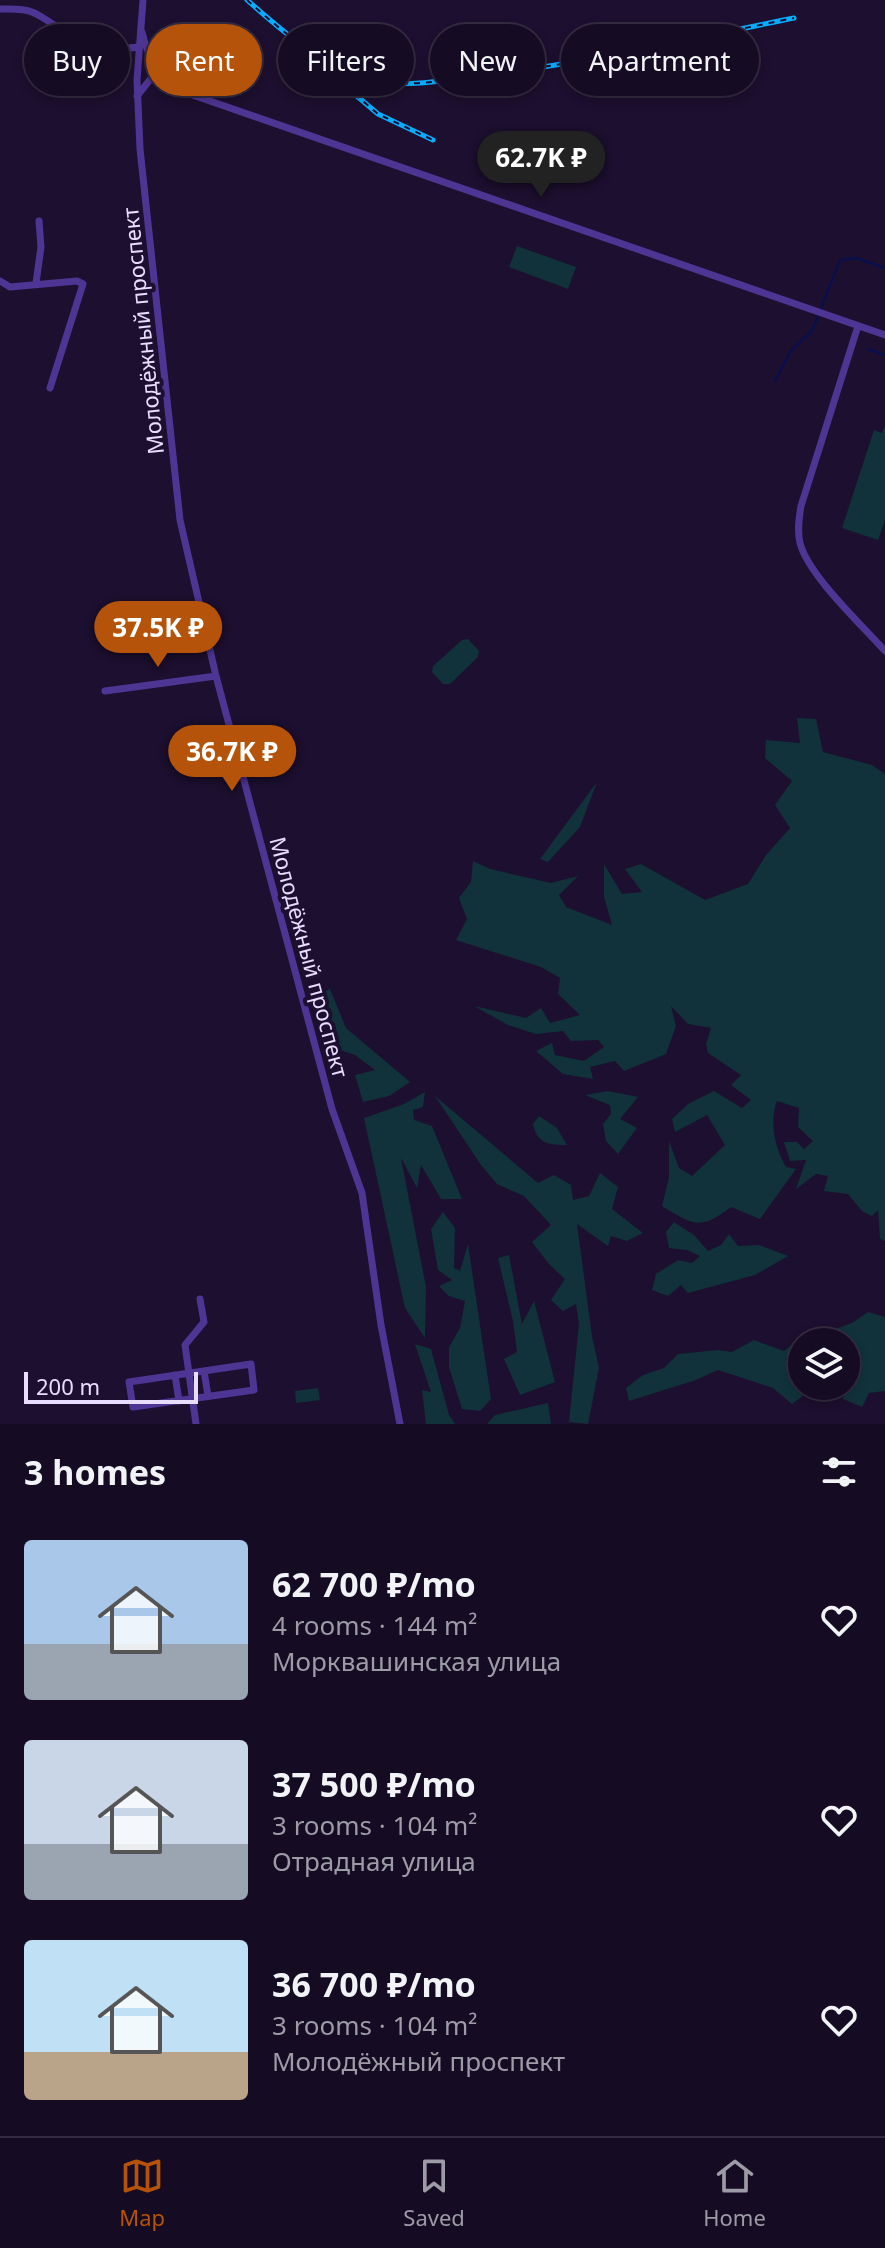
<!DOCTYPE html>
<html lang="en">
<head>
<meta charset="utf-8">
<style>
	:root { --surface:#150b23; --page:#1e142b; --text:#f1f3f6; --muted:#9d9ba6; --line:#342b41; --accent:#b45309 }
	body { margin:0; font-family:"Noto Sans",sans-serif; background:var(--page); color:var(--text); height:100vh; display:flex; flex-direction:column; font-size:30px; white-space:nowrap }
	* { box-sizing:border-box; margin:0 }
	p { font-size:26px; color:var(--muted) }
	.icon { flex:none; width:44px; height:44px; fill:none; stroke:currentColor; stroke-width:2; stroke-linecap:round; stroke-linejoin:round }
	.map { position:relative; height:1424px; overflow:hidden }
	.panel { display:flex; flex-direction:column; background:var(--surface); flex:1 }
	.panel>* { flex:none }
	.guide { position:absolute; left:24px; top:24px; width:838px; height:72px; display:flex; gap:16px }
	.controls { position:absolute; left:788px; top:1328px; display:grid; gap:16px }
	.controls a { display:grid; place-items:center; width:72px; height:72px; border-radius:50%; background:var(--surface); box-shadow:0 4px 12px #0003,0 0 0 2px var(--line); font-size:40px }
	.scale { position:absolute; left:24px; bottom:20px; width:174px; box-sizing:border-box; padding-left:8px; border:4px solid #e9ddff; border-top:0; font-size:22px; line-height:28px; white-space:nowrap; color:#e9ddff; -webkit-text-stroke:6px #1c0f2f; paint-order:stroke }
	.price { position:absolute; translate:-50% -68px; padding:0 18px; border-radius:28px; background:var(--accent); color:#fff; font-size:26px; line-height:52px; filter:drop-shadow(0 2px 4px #0008) }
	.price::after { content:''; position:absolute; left:50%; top:48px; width:24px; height:18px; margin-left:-12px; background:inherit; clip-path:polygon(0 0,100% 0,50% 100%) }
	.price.current { background:#222; color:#fff }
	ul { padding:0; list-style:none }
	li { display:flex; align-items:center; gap:24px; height:200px; padding:0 24px }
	li span { display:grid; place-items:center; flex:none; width:224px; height:160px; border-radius:8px; color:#555 }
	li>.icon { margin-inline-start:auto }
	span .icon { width:96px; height:96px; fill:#fffc; stroke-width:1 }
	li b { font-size:34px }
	h2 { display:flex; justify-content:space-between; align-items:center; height:96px; padding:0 24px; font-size:34px }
	.chip { padding:0 28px; border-radius:36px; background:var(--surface); box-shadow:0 4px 12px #0003,0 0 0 2px var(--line); font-size:28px; line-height:72px }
	.chip.current { background:var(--accent); color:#fff }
	.menu { display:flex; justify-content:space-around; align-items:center; height:112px; border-top:2px solid var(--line); background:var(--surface); font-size:22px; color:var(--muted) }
	.menu a { display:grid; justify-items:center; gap:4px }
	.menu .current { color:var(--accent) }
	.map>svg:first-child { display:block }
</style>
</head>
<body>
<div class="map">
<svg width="885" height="1424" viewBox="0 0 885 1424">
	<rect width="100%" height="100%" fill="#1c0f2f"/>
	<path fill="#11323a" d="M517 246 576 267 568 289 509 267Z
		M885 425V520L878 540 842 528 874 430 882 433Z
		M468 639 479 651 478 657 450 684H443L432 672 433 666 462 640Z
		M797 718 816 719 823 752 872 765 885 774V1241L880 1239 878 1210 872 1216 862 1211 848 1194 824 1191 828 1176 816 1174 796 1189 806 1160 790 1161 784 1142H797L804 1149 813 1141 798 1127 799 1108 777 1101C769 1122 775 1148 786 1167L796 1169 760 1219 731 1207C700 1231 693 1225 662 1206L669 1177V1141L679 1168 692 1176 725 1145 707 1115 675 1132 672 1119 688 1104 714 1091 742 1108 751 1100 731 1085 741 1075 708 1053 706 1044 711 1028 688 1024 671 1006 676 1026 666 1054 624 1071 615 1061 590 1067 593 1079 563 1074 536 1051 552 1043 555 1055 584 1061 604 1047 598 1040 571 1041 563 1031 536 1034 508 1025 474 1006 526 1018 541 1008 550 1023 580 1015 558 994 560 978 541 967 456 940 467 919 459 898 471 882 473 861 490 869 551 883 578 876 559 895 566 907 612 925 604 897V864L622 894 642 892 625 869 641 864 705 900 748 884 766 855 790 828 775 805 792 781 765 758 766 740 800 743Z
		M597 782 580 827 548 862 540 859Z
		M330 989 346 1028 410 1082 389 1096 363 1102 355 1075 375 1070 355 1055 336 1049 317 995Z
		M608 1091 638 1097 620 1119 637 1128 618 1154 606 1141 603 1124 611 1114 610 1105 585 1095Z
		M425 1092 423 1107 413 1110 414 1120 432 1126 462 1199H441L421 1165 417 1188 401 1158 426 1287 425 1338 405 1308 364 1118 404 1104Z
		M435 1096 538 1183 554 1175 571 1185 573 1200 589 1196 600 1173 618 1187 612 1209 643 1233 627 1241 611 1236 608 1246 577 1224 592 1336 599 1368 588 1424 569 1422 579 1324 576 1304 563 1311 551 1300 565 1279 549 1264 532 1242 551 1225 524 1196 497 1184 481 1165Z
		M539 1116 557 1128 567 1145C549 1145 537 1144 533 1124Z
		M443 1212 455 1228 454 1268 460 1271 468 1244 491 1399 480 1411 462 1409 449 1367V1347L460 1328 465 1301 449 1296 439 1286 452 1280 438 1270 431 1229Z
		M674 1222 694 1235 708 1251 721 1245 729 1234 738 1246 759 1245 788 1256 755 1275 688 1293 681 1285 668 1296 652 1290 656 1274 678 1260 692 1263 700 1256 687 1250 669 1248 666 1232Z
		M509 1255 522 1324 534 1301 555 1382 520 1395 504 1359 517 1352 513 1321 498 1258Z
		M868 1312 885 1317V1391L869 1393 862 1407 843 1399 842 1386H846V1342H802V1386H816L792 1404 773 1388 718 1370 696 1380 629 1401 626 1388 643 1375 664 1368 678 1354 718 1350 732 1352 754 1340 784 1351 802 1336 824 1333 852 1323Z
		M415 1344 431 1349 449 1415 455 1424H426L422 1390 431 1392Z
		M318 1388 320 1400 296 1403 295 1391Z
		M548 1403 551 1424H487L495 1415Z"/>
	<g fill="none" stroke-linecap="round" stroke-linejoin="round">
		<path stroke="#050f52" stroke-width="2" d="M821 308 840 260 856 258 885 268
			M868 349 885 355
			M775 381 790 352 812 331 819 314"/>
		<path stroke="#4f3593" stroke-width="7" d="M143 0 137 80 140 149 180 520 216 676 332 1109 362 1193 381 1325 400 1424
			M0 9C11 9 22 8 32 12 42 16 50 23 59 28 83 44 110 52 138 47
			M142 32C149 62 160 79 187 93L885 335
			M137 96 153 76H161
			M0 281 10 287 77 281 83 284 50 388
			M36 283 41 247 39 221
			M858 326 801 506C799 518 797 531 800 543 808 575 862 625 885 651
			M105 691 216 676
			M251 1364 254 1390 133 1407 129 1382Z
			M204 1371 208 1396
			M175 1375 179 1401
			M196 1424 185 1345 204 1322 200 1299"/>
		<g stroke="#09adff" stroke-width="5">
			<path id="rail" d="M247 0C282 31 323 67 369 79 407 89 444 80 483 75 588 63 690 39 794 18
				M318 63 378 114 433 140"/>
		</g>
		<use href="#rail" stroke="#1c0f2f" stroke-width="2" stroke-dasharray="6" stroke-linecap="butt"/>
	</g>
	<g text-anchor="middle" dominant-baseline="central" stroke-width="8" stroke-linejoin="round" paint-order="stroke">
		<g font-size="22" fill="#e9ddff" stroke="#1c0f2f">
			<text transform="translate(142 331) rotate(-96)">Молодёжный проспект</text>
			<text transform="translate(310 957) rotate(75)">Молодёжный проспект</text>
		</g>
	</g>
</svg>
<div class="controls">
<a><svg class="icon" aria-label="layers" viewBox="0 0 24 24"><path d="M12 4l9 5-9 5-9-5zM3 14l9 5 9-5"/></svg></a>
</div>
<div class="scale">200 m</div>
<b class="price current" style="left:541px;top:199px">62.7K ₽</b>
<b class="price" style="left:158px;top:669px">37.5K ₽</b>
<b class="price" style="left:232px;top:793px">36.7K ₽</b>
<div class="guide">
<a class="chip">Buy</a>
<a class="chip current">Rent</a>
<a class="chip">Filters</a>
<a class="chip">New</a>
<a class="chip">Apartment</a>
</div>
</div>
<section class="panel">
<h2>3 homes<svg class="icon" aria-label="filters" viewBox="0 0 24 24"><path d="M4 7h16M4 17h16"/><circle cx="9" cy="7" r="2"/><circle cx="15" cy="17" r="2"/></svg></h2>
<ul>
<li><span style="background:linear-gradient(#a9c7e8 65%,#9aa5b1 0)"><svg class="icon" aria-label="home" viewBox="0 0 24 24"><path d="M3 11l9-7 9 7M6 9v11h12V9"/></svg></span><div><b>62 700 ₽/mo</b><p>4 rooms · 144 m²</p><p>Морквашинская улица</p></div><svg class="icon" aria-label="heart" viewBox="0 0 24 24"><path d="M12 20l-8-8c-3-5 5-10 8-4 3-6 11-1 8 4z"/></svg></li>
<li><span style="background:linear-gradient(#c9d6e8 65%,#9aa5b1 0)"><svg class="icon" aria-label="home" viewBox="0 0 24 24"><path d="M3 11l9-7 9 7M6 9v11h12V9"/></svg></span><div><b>37 500 ₽/mo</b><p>3 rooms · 104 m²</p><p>Отрадная улица</p></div><svg class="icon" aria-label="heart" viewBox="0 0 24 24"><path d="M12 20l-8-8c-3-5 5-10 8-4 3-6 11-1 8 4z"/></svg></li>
<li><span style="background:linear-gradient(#bfe0f5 70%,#b9a48a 0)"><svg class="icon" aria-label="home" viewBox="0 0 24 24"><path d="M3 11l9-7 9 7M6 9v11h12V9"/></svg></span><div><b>36 700 ₽/mo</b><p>3 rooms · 104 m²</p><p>Молодёжный проспект</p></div><svg class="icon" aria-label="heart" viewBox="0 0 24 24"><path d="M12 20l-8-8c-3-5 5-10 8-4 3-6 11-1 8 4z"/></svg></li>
</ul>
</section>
<nav class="menu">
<a class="current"><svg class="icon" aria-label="map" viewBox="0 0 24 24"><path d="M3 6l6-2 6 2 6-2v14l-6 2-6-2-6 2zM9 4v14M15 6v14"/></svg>Map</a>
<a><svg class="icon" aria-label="saved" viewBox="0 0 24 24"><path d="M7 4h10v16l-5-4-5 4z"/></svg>Saved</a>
<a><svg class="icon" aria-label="home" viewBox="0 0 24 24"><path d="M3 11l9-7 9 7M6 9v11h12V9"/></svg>Home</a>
</nav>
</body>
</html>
